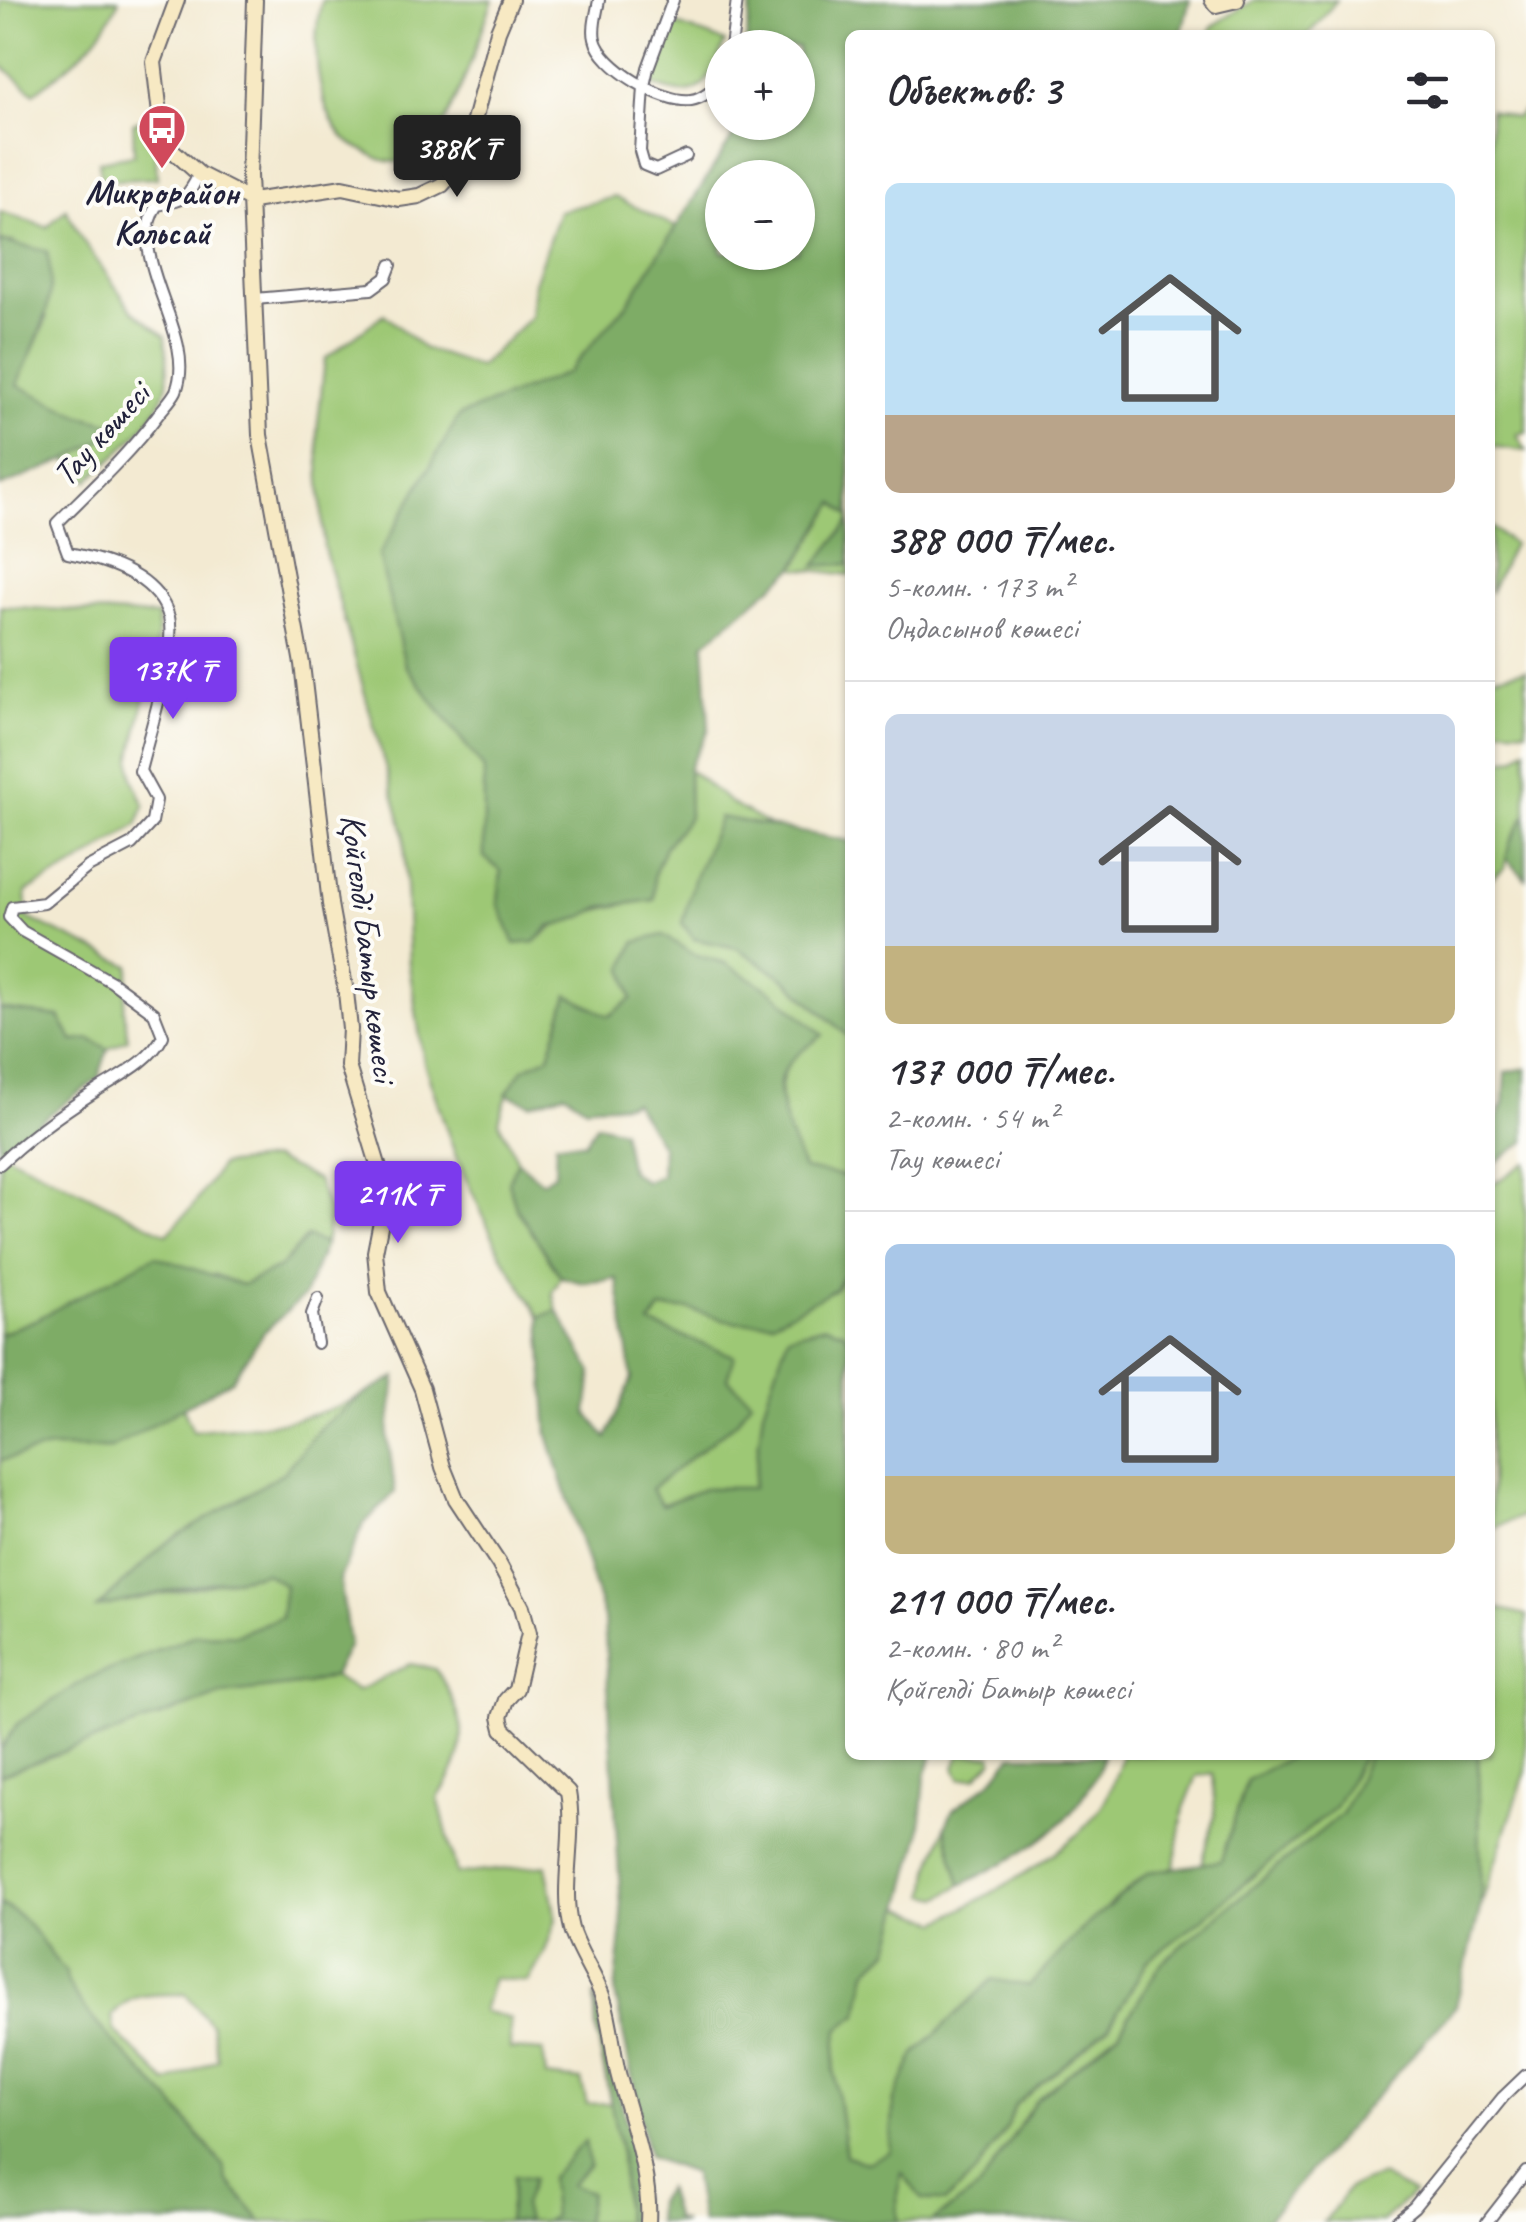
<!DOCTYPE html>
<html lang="ru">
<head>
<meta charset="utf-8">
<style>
	:root { --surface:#fff; --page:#f7f7f7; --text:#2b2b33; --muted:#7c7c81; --line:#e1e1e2; --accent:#7c3aed }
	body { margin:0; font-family:Caveat,sans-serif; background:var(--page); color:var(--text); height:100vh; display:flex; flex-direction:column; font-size:38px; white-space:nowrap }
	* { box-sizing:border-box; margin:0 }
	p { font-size:32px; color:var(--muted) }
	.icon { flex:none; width:55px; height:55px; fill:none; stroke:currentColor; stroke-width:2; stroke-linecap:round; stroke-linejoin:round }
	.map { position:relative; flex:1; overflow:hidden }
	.details { position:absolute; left:845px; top:30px; width:650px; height:1730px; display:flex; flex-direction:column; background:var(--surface); border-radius:15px; box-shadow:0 2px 8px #0004 }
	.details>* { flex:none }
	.fabs { position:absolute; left:705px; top:30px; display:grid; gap:20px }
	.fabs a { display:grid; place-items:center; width:110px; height:110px; border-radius:50%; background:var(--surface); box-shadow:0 2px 8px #0004; font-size:50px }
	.price { position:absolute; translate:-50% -85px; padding:0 22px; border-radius:10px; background:var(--accent); color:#fff; font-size:32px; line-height:65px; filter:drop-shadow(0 2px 5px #0008) }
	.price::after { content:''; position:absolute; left:50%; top:60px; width:30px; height:22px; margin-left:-15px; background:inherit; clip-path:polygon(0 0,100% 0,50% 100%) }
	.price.current { background:#222; color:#fff }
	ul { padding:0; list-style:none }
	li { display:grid; align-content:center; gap:20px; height:530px; padding:0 40px }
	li+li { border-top:2px solid var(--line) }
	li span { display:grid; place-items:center; height:310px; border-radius:15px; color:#555 }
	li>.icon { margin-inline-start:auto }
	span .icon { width:180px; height:180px; fill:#fffc; stroke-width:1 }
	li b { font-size:42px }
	h2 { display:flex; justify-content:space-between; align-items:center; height:120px; padding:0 40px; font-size:42px }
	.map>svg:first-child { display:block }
</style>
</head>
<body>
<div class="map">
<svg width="1526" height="2222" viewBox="0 0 1526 2222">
	<rect width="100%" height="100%" fill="#fdfcf7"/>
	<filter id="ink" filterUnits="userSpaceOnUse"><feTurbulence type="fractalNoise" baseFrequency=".01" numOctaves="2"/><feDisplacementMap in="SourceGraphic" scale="20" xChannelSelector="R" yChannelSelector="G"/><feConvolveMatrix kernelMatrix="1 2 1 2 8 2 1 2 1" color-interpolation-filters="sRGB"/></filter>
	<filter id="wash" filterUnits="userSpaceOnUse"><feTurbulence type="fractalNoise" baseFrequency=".0048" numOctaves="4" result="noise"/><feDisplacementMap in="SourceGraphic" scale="40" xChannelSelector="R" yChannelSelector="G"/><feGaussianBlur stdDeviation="2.25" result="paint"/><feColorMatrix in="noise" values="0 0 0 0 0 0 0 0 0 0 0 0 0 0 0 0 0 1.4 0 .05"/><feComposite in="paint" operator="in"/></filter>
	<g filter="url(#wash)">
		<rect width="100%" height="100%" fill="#f3ead2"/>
		<path fill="#9dc874" stroke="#607558" stroke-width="2.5" fill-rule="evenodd" d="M0 0H119C101 42 69 66 34 93L0 64Z
			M322 0H493C479 36 451 132 422 153 406 164 388 165 372 155 364 150 352 146 345 139 315 107 311 40 322 0Z
			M1254 0H1337L1308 35H1208L1213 26Z
			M669 22 725 42C708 88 698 105 647 82Z
			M1526 109V432L1517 434 1526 451 1490 446V110L1516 118Z
			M141 120 143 127 154 125 157 178 101 181 99 161 134 155 133 123Z
			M615 197 676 227 628 303 567 373 459 417 405 665 484 769V857L501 871 498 903 535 942C563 913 615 905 654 900V875L665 847 689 817 688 769 732 804 773 827 719 817 695 939 737 948 785 979 850 1038V1177L803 1170C791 1137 767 1092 791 1061 799 1050 813 1043 822 1035L725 963 693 954 663 935 624 968 632 999 609 1017 568 995 549 1057C515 1073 508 1086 499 1122L518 1161 508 1182 516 1207 561 1277 553 1292 557 1310 540 1317 500 1252 456 1157 424 1063 409 966 404 833 324 548 317 431 325 359 384 314 423 348 479 367 531 317 534 283 559 211Z
			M66 209 81 238 132 310 165 336C166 351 169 368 167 383 161 419 113 457 88 481L67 460 123 427 81 416 17 385 47 318 14 242 0 241V212L47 227Z
			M835 502 850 516V521L816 565 850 564V575L795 568Z
			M1490 526 1513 544 1490 593Z
			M0 606 158 616 157 642 131 760 133 778 145 806 137 825 78 864 26 892 28 918 130 966 124 1009 128 1039 108 1049 90 1039 73 1041 59 1017 0 1009Z
			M1526 670V730L1490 728V677Z
			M1526 748V814L1510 842 1505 868 1490 879V761L1515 758Z
			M0 1151 167 1234 193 1206 221 1165 273 1159 317 1180 330 1215 325 1244 306 1237 279 1268 242 1285 213 1274 35 1320 0 1334Z
			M1526 1163V1515L1490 1529V1186Z
			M850 1265V1342L844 1332 763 1410 753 1488H706L661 1505 651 1489 737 1421 727 1378 734 1356 649 1325 662 1309H688L734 1322 835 1289Z
			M363 1395 321 1427 284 1472 165 1544 98 1607 265 1573 285 1585 281 1617 238 1634 195 1635 17 1724 0 1751V1461L49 1448H111L183 1407 193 1431C212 1427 229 1428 248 1426 288 1423 328 1413 363 1395Z
			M1490 1606 1526 1615V1771L1481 1905 1478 1755H1490Z
			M410 1664 436 1669C467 1722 473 1744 438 1798L457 1874 546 1865 556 1920 544 1954 528 1982 493 1978 483 2011 510 2019V2049L543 2051 546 2076 581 2080 587 2104 611 2103 621 2155 625 2222H585L590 2192 570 2186 586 2143 553 2216 544 2222H527L514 2176 508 2222H262L227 2180 224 2167C206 2144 188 2121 169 2099 148 2076 64 1999 65 1972 41 1947 35 1921 0 1904V1775L221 1694 306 1684 333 1676 357 1691ZM186 1994 211 2025 218 2059 167 2083 114 2030 112 2016C129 1990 158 1995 186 1994Z
			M960 1755H992L993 1760 976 1777 960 1779 955 1768Z
			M1122 1755H1294L1247 1780 1221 1861 1202 1864 1215 1814 1213 1773 1197 1776 1184 1808 1174 1868 1149 1872 1108 1906 1029 1986 894 2099 890 2152 868 2163 846 2156 834 2070 838 2029 858 2015 867 1971 890 1949 901 1907 939 1922C986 1896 1059 1859 1093 1818 1108 1801 1116 1777 1122 1755Z
			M1363 1755H1369L1343 1813 1162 1962 1119 2032 1036 2100 980 2188 931 2222H898L897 2194 902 2171 922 2199 945 2202 974 2175 1008 2126 1015 2105 1108 2028 1148 1960 1202 1919 1335 1807Z
			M945 1827 961 1885 940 1898 927 1895 930 1871Z
			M1381 2176 1413 2193 1382 2222H1324L1350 2187Z"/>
		<path fill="#7eac66" stroke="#506750" stroke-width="2.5" fill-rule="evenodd" d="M752 0H1190L1181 35H850V516L835 503 794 568 704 644 709 729 688 769 689 817 665 847 654 875V900L601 907 580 918 549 927 535 942 515 944 498 903 501 871 484 857V769L405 665 379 555 459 416 567 373 628 303 732 138 734 123 798 122V48L745 47ZM722 178H798V252H722Z
			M0 241 47 251C60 303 36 339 17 385L81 416 124 427 66 460 0 487Z
			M850 521V564L815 566Z
			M1526 814V879L1506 858 1510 842Z
			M720 817 850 841V1038L785 979 737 948 694 939 682 923 694 880Z
			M663 935 693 954 725 963 773 992 823 1035C808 1047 789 1057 782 1075 772 1098 795 1146 803 1169L850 1177V1265L835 1289 773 1322H734L688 1309H661L650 1324 734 1356 727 1378 751 1400 737 1421 651 1489 662 1505 706 1488H753L763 1410 788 1335 825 1326 844 1332 850 1342V1755H933L925 1776 920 1836 890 1949 867 1971 858 2015 838 2029 834 2070 846 2156 868 2163 890 2152 894 2100 915 2054 992 1979 1029 1986 1083 1928 1149 1872 1221 1861 1247 1780 1294 1755H1363L1335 1807 1202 1919 1148 1960 1108 2028 1015 2105 1008 2126 974 2175 945 2202 922 2199 902 2173 897 2194 898 2222H701L693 2173 648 2157 615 1993 622 1926 604 1618 548 1435 540 1317 557 1310 592 1372 587 1413 607 1438 632 1378 617 1279 583 1283 561 1277 516 1207 508 1182 518 1161 542 1182 555 1173 556 1142 584 1143 597 1124 622 1130 630 1171 645 1181 661 1175 662 1147 634 1102C617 1107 603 1104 586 1107L565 1093 531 1104 506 1094 523 1069 549 1056 568 995 609 1016 632 999 624 968 635 942Z
			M0 1009 59 1017 73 1041 90 1039 108 1049 98 1079 0 1151Z
			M1526 1068 1525 1142 1490 1166V1133L1504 1103 1506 1072Z
			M307 1237 325 1244 304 1296 264 1332 232 1380 111 1448H49L0 1461V1334L35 1320 155 1256 242 1285 279 1268Z
			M396 1377 388 1436 395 1492 364 1524 340 1578 349 1645 333 1676 306 1684 221 1694 0 1775V1751L17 1724 86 1679 195 1635 238 1634 281 1617 285 1585 265 1573 176 1589 97 1608 165 1544 284 1472 321 1427 363 1395Z
			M1013 1755H1103C1102 1769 1094 1779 1087 1791 1059 1837 1009 1861 961 1885L945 1827 953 1810 989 1783Z
			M1478 1755 1481 1905 1456 2006 1265 2222H931L980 2188 1036 2100 1119 2032 1162 1962 1343 1813 1368 1756Z
			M0 1904C35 1920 41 1947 66 1972 63 1998 148 2076 169 2099 188 2121 205 2145 224 2167L227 2180 262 2222H0Z
			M594 1994 628 2128 643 2222H625L621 2155 596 2029Z
			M585 2141 589 2165 570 2185 590 2192 585 2222H544L553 2216 550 2177Z
			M514 2176 533 2179 523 2205 527 2222H508Z
			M666 2188 675 2219 684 2222H656L657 2202Z"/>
	</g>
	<g filter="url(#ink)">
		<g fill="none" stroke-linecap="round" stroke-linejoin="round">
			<g stroke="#6b6870" stroke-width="14">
				<path id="street" d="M599 0C597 12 592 28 595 39 601 67 664 104 691 100 705 98 715 87 722 77
					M673 0 648 68 644 86 640 151 644 165 656 170 686 156
					M731 48 737 0
					M255 299 371 289 386 278 391 265
					M0 1164C28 1137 63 1112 96 1091 119 1076 150 1062 163 1036L154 1013 112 982 22 931 9 917 12 907 44 903 88 867 132 844 152 822 156 800 140 771C148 737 177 648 169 617 157 576 106 560 68 553L57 523C92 488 128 455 157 416 163 408 172 399 176 391 199 335 122 256 157 205 184 200 187 199 199 174
					M317 1343 312 1314 318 1298
					M1396 2222 1414 2207 1503 2097 1526 2075
					M1487 2222 1526 2172"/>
			</g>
			<g stroke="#6b6870" stroke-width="18">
				<path id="secondary" d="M177 0 154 62 161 123 171 149 199 174 252 201
					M255 0 249 175 260 435 302 664 330 904 346 992 350 1029 348 1066 379 1168 381 1221 375 1252 379 1292 422 1389 443 1467 456 1499 499 1564 522 1607 529 1633 516 1689 506 1700 500 1717 503 1729 568 1792C576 1838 560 1887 571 1929 577 1950 595 1975 603 1998 611 2022 612 2048 618 2073 630 2121 651 2172 648 2222
					M1212 0 1216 5 1237 0
					M252 201 343 187 399 199 419 196 442 185 457 168 471 132 498 31 511 0"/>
			</g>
			<use href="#street" stroke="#fff" stroke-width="10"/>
			<use href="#secondary" stroke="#f7e9c3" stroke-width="14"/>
		</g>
	</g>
	<defs>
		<g id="bus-pin" transform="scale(2.5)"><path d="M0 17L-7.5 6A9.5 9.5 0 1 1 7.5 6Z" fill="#d1495b" stroke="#fdfcf7"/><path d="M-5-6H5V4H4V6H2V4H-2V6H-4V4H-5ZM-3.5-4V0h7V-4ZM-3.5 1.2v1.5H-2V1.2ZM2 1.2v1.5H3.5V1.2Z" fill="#fff"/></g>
	</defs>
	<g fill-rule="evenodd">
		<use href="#bus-pin" x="162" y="128"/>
	</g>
	<g text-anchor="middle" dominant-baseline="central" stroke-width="8" stroke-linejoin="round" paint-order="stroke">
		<g font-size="35" font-weight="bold" fill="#22223b" stroke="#fdfcf7">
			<text x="162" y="192">Микрорайон<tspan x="162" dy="40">Кольсай</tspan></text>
		</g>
		<g font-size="35" fill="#22223b" stroke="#fdfcf7">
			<text transform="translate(101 434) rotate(-48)">Тау көшесі</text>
			<text transform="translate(369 948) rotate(83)">Қойгелді Батыр көшесі</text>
		</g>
	</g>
</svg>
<div class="fabs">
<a>+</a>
<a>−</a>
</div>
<b class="price current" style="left:457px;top:200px">388K ₸</b>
<b class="price" style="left:173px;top:722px">137K ₸</b>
<b class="price" style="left:398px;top:1246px">211K ₸</b>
<section class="details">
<h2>Объектов: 3<svg class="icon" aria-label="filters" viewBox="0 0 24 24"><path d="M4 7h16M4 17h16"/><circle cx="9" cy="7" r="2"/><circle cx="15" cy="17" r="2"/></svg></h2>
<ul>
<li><span style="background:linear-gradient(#bfe0f5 75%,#b9a48a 0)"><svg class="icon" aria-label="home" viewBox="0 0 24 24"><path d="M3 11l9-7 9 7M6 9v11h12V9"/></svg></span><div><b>388 000 ₸/мес.</b><p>5-комн. · 173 m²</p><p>Оңдасынов көшесі</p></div></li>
<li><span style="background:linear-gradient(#c9d6e8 75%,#c2b280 0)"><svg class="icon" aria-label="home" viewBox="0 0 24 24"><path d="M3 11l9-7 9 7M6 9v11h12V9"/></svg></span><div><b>137 000 ₸/мес.</b><p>2-комн. · 54 m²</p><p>Тау көшесі</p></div></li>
<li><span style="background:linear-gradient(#a9c7e8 75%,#c2b280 0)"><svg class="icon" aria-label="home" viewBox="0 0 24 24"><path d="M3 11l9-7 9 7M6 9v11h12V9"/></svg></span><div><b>211 000 ₸/мес.</b><p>2-комн. · 80 m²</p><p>Қойгелді Батыр көшесі</p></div></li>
</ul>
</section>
</div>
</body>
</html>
